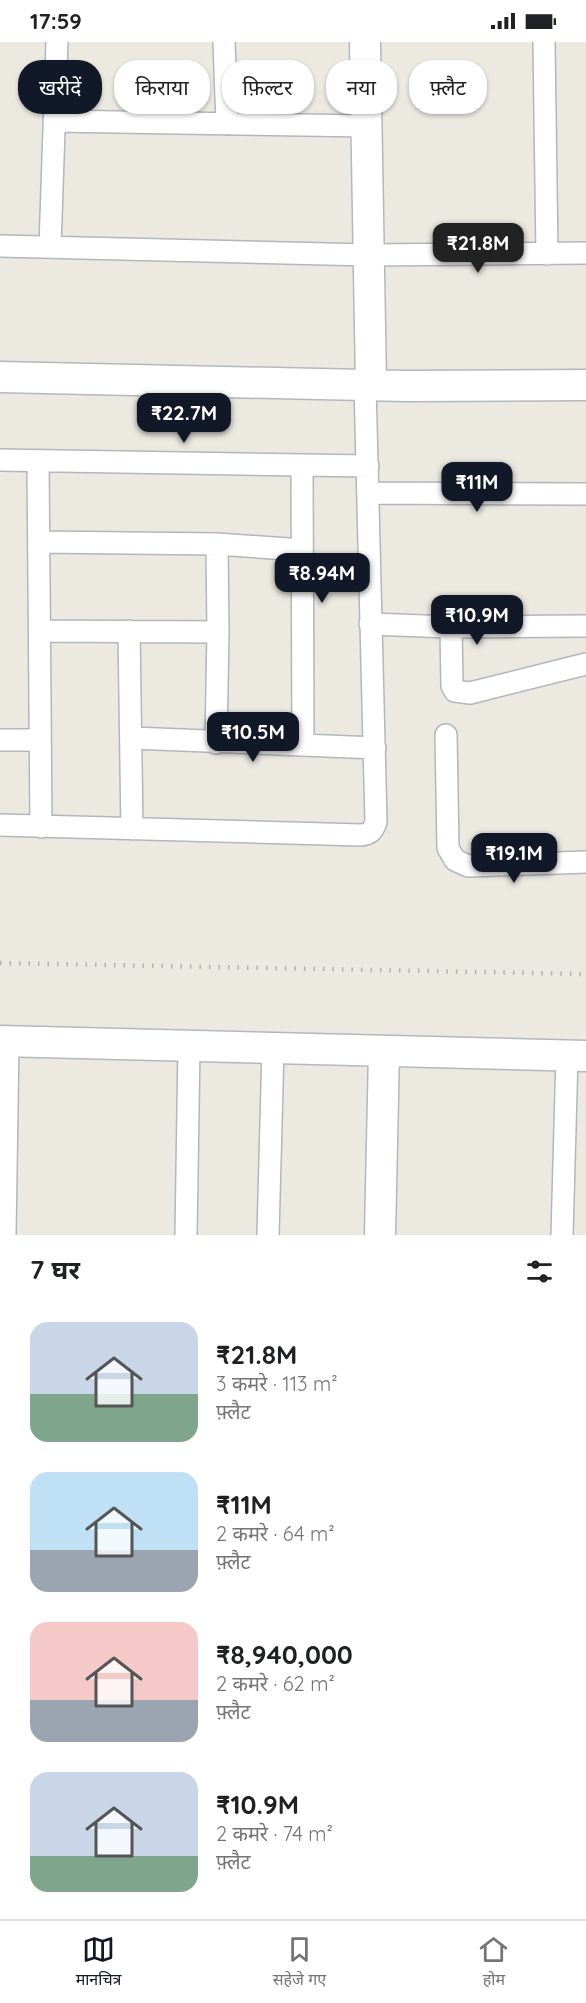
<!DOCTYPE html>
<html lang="hi">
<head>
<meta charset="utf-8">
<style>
	:root { --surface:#fff; --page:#f6f6f6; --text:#202124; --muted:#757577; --line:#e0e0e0; --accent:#111827 }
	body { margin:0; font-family:Quicksand,"Noto Sans Devanagari",sans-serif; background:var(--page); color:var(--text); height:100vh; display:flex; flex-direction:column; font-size:22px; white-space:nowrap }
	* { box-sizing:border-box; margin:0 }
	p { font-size:20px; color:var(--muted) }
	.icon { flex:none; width:33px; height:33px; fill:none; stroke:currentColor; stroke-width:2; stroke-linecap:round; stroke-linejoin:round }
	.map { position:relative; height:1193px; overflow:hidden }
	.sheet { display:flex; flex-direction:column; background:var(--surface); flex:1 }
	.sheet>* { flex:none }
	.hud { position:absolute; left:18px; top:18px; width:550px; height:54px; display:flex; gap:12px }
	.price { position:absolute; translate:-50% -51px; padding:0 14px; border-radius:12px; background:var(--accent); color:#fff; font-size:20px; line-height:39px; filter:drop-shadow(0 2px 3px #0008) }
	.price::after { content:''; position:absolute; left:50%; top:36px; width:18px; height:14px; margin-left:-9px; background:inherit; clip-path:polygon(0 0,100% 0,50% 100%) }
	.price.active { background:#222; color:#fff }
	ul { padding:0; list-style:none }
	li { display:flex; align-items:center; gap:18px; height:150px; padding:0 30px }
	li span { display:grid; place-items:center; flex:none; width:168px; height:120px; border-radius:18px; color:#555 }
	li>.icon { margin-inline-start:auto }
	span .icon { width:72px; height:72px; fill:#fffc; stroke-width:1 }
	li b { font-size:26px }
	h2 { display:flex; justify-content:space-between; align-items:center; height:72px; padding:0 30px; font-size:26px }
	.chip { padding:0 21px; border-radius:24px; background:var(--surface); box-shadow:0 2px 4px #0004; font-size:21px; line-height:54px }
	.chip.active { background:var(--accent); color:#fff }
	.status { display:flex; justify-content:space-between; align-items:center; height:42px; padding:0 30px; background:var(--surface); direction:ltr }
	.status svg { height:16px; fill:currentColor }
	.menu { display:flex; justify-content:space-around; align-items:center; height:84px; border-top:2px solid var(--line); background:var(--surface); font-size:16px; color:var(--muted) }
	.menu a { display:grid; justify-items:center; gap:3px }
	.menu .active { color:var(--accent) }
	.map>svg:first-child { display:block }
</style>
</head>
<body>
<div class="status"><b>17:59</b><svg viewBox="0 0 49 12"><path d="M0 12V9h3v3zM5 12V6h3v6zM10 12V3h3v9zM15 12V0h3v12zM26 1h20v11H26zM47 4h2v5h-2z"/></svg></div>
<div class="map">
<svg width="586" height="1193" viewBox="0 0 586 1193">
	<rect width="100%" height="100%" fill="#ebe9e0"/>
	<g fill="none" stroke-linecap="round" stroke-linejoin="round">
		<g stroke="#b3b6ba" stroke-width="24">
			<path id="street" d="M224 0 227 82
				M544 0 547 212
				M55 79 367 84
				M0 204 369 213 586 211
				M50 205 57 0
				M0 418 368 424
				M38 419 41 785
				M302 423 303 702
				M368 451 586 452
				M39 500 217 502 302 508
				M370 582 451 585 586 584
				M451 585 452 644 455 649 470 651 586 622
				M40 589 218 590
				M129 589 132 787
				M446 693 448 806 455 818 468 824 586 820
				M132 696 375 706
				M0 698H40
				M216 701 218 590 217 502
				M0 783 361 793C370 792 373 789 376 780L365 343
				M5 1193 8 999
				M186 1193 189 1004
				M268 1193 273 1006
				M562 1193 567 1014"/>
		</g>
		<g stroke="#b4b7bc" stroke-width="33">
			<path id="secondary" d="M365 0 371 343
				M0 335 407 344 586 343
				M0 999 586 1014
				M380 1193 384 1009"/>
		</g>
		<use href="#street" stroke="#fff" stroke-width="21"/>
		<use href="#secondary" stroke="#fff" stroke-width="30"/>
		<path stroke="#b1b2b2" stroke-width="4.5" stroke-dasharray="1.5 8" stroke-linecap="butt" d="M0 921 586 932"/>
	</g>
</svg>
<b class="price active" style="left:478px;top:232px">₹21.8M</b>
<b class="price" style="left:184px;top:402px">₹22.7M</b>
<b class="price" style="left:477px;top:471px">₹11M</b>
<b class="price" style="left:322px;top:562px">₹8.94M</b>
<b class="price" style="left:477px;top:604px">₹10.9M</b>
<b class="price" style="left:253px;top:721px">₹10.5M</b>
<b class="price" style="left:514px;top:842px">₹19.1M</b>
<div class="hud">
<a class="chip active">खरीदें</a>
<a class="chip">किराया</a>
<a class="chip">फ़िल्टर</a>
<a class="chip">नया</a>
<a class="chip">फ़्लैट</a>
</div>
</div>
<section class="sheet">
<h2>7 घर<svg class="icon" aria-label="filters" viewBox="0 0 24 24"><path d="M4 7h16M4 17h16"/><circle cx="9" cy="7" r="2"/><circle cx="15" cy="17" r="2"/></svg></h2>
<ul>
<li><span style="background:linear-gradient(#c9d6e8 60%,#7fa58c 0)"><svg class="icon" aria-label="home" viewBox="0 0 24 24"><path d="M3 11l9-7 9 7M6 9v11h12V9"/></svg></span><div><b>₹21.8M</b><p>3 कमरे · 113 m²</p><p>फ़्लैट</p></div></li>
<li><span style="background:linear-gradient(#bfe0f5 65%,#9aa5b1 0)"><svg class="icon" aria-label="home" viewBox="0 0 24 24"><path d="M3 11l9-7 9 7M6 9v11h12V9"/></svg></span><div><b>₹11M</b><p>2 कमरे · 64 m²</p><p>फ़्लैट</p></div></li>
<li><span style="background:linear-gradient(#f6c9c9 65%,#9aa5b1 0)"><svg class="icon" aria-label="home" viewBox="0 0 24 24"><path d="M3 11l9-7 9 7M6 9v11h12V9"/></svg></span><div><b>₹8,940,000</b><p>2 कमरे · 62 m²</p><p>फ़्लैट</p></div></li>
<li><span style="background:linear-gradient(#c9d6e8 70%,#7fa58c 0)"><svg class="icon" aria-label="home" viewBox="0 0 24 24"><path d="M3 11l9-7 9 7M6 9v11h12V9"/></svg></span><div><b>₹10.9M</b><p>2 कमरे · 74 m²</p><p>फ़्लैट</p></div></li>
</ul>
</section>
<nav class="menu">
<a class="active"><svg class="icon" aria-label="map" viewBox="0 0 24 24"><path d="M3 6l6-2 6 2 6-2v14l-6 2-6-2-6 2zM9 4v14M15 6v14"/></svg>मानचित्र</a>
<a><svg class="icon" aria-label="saved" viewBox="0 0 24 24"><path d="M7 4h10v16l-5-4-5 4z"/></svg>सहेजे गए</a>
<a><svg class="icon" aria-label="home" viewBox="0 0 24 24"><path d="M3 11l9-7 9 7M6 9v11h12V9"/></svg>होम</a>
</nav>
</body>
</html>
